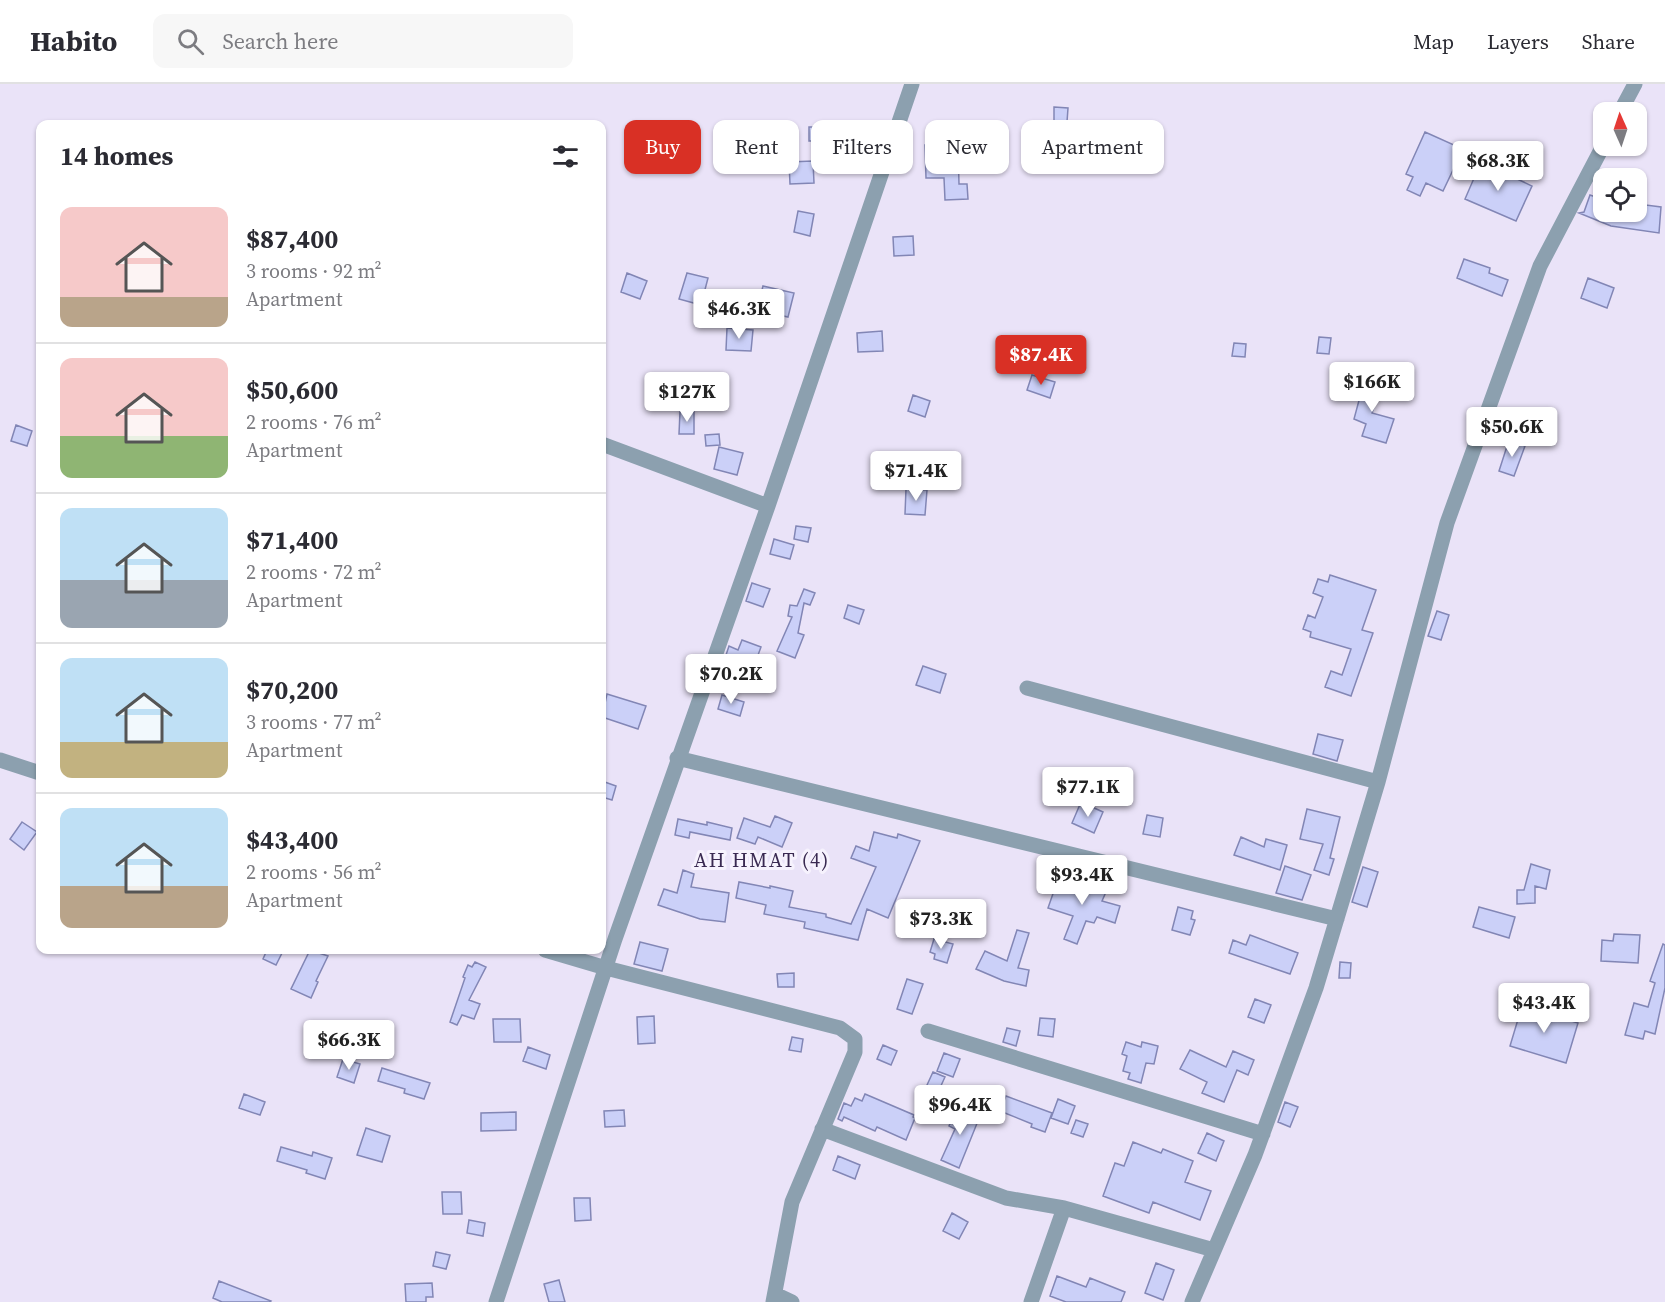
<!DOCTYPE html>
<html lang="en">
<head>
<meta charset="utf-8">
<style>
	:root { --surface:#fff; --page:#f7f7f7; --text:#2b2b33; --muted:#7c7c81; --line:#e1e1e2; --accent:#d93025 }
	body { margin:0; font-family:"Source Serif 4",serif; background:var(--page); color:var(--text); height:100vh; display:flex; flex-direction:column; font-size:22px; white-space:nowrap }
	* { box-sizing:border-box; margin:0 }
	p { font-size:20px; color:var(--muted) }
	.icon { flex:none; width:33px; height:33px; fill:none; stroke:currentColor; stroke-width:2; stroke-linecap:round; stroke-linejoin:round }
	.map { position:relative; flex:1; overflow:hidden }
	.side { position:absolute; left:36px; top:36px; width:570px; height:834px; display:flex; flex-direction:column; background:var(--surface); border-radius:12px; box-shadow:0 2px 4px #0004 }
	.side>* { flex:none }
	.guide { position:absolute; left:624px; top:36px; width:570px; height:54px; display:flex; gap:12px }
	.needle { width:39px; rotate:357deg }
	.tools { position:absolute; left:1593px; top:18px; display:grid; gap:12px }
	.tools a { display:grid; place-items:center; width:54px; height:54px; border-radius:12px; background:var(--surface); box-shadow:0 2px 4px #0004; font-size:30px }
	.price { position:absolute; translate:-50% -51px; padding:0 14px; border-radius:6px; background:#fff; color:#222; font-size:20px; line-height:39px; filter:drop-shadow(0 2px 3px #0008) }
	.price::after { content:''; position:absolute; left:50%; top:36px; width:18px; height:14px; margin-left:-9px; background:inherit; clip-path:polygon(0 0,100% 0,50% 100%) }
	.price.active { background:var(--accent); color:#fff }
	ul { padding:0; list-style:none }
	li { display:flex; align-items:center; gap:18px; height:150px; padding:0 24px }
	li+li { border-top:2px solid var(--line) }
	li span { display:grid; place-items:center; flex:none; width:168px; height:120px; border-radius:12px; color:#555 }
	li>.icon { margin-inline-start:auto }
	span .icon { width:72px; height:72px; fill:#fffc; stroke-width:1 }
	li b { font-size:26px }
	h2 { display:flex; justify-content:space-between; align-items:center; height:72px; padding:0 24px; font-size:26px }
	.chip { padding:0 21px; border-radius:12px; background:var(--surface); box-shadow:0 2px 4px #0004; font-size:21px; line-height:54px }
	.chip.active { background:var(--accent); color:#fff }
	header { display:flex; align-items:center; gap:36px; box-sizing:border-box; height:84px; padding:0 30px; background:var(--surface); border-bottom:2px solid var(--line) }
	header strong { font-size:28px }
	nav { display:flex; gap:33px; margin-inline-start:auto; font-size:21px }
	.search { width:420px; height:54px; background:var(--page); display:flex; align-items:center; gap:15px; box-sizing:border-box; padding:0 21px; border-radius:12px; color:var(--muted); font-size:22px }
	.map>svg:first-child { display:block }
</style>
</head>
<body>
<header>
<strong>Habito</strong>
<div class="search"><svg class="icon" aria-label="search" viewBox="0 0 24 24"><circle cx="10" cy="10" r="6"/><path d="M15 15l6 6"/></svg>Search here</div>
<nav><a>Map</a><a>Layers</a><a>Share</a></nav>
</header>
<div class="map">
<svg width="1665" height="1218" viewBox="0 0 1665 1218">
	<rect width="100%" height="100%" fill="#eae3f8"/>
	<path fill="#cbd0f8" stroke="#8286b5" stroke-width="1.5" d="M1054 23 1068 24 1067 38 1054 37Z
		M809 43H825L824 57H809Z
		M1425 48 1463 65 1443 107 1426 99 1420 112 1407 106 1413 93 1406 90Z
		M925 61H958L959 100H967L968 115 945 116 944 94H926Z
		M813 77 814 99 790 100 789 78Z
		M1481 78 1532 102 1516 137 1465 115Z
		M1590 111 1604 116V128H1645L1646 121 1661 123 1659 149 1611 142 1579 129 1584 128Z
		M798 127 814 130 810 152 794 148Z
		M913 152 914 171 894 172 893 153Z
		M1464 175 1490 184 1489 189 1508 196 1502 212 1457 194Z
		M627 189 647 197 640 215 621 208Z
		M687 189 708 194 701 221 679 215Z
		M1588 194 1614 204 1607 224 1581 214Z
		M763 202 794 209 788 233 757 226Z
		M727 244 753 246 751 267 726 266Z
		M882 247 883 267 858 268 857 249Z
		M1319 253 1331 254 1329 270 1317 269Z
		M1234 259 1246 260 1245 273 1232 272Z
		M1032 291 1055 298 1050 314 1027 306Z
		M1365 294 1382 299 1372 329 1394 335 1386 359 1362 352 1366 340 1354 335Z
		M913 311 930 317 925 333 908 327Z
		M680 328H694V350H679Z
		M16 341 32 347 27 362 11 357Z
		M719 350 720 361 706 362 705 351Z
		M1509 356 1525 362 1514 392 1499 387Z
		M719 363 743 369 737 391 714 385Z
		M906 405 927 406 925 431 905 430Z
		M796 442 811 444 808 458 794 455Z
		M774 455 794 461 790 475 770 470Z
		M1330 491 1376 506 1362 546 1373 549 1351 612 1325 603 1331 587 1342 591 1351 565 1310 553 1311 548 1303 545 1308 531 1315 534 1323 513 1313 509 1318 495 1328 498Z
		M752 499 770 505 763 523 746 517Z
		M804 505 815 509 810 521 804 519 798 549 804 551 795 574 777 567 792 533 788 532 790 521 797 522Z
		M848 521 864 526 859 540 844 534Z
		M1437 527 1449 531 1441 556 1428 552Z
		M742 556 761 563 754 582 772 590 766 606 754 601 755 598 729 588 732 580 724 577 729 562 738 566Z
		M923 582 946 590 940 609 916 601Z
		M607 610 646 622 638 645 602 633Z
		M722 611 744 618 740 632 718 625Z
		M1318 650 1343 656 1337 677 1313 670Z
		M602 697 616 702 612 716 602 713Z
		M1081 718 1103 728 1094 749 1072 739Z
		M1307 725 1340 733 1330 774 1334 775 1329 791 1314 786 1323 760 1300 755Z
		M1147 731 1163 734 1160 753 1143 750Z
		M775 732 792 739 782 763 758 753 755 760 737 754 744 734 770 743Z
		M678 735 707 741V738L732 744 730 756 690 748 689 754 675 751Z
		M22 738 37 748 24 766 10 755Z
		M874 748 897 754 898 750 920 757 888 834 867 825 858 856 804 844 805 838 764 830 766 821 736 814 739 798 770 804V802L793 807 789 823 826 830V833L851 840 876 783 851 774 856 762 869 767Z
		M1241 753 1264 763 1266 755 1287 761 1280 786 1234 771Z
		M1531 780 1550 786 1546 805 1535 802V819L1517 820V806H1524Z
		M1285 782 1311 791 1302 816 1276 809Z
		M1363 783 1378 788 1367 823 1352 818Z
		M683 786 694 790 691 803 729 809 725 838 700 835 658 821 664 805 677 809Z
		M1069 791 1081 795 1080 799 1106 808 1102 817 1120 822 1115 839 1097 833 1094 839 1086 837 1077 860 1064 855 1073 832 1048 824 1056 801 1065 804Z
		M1178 823 1193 827 1191 835 1195 836 1190 851 1172 846Z
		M1479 823 1515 833 1509 854 1473 843Z
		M1017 846 1029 849 1018 884 1029 886 1026 902 1004 897 976 885 985 867 1007 877Z
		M1614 850 1640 851 1638 879 1601 877 1602 856 1613 857Z
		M1250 851 1298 869 1290 890 1229 869 1233 856 1246 861Z
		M934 855 953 860 947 879 934 875 935 870 930 868Z
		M640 858 668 865 662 887 634 880Z
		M1663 860 1665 861V904L1655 950 1645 947 1643 955 1625 951 1634 919 1648 923 1655 899 1650 897Z
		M267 866 282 869 276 881 263 875Z
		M310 866 328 872 316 897 318 898 311 914 291 905Z
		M475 878 486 883 469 916 480 920 474 935 462 931 457 941 450 938 465 894 463 893 468 881 472 883Z
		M1340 878 1351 879 1350 894H1339Z
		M794 889V903H778L777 890Z
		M907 895 923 900 912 930 897 925Z
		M1255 915 1271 921 1264 939 1248 933Z
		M1522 922 1578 939 1566 979 1510 962Z
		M654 932 655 959 638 960 637 933Z
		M1040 934 1055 935 1053 953 1038 951Z
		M493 935H520L521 958H494Z
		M1007 944 1020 947 1016 962 1003 958Z
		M792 953 803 955 801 968 789 966Z
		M1126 958 1141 963 1142 958 1158 962 1154 980 1146 979 1141 999 1128 995 1130 989 1123 987 1127 972 1122 970Z
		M883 961 897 967 891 981 877 975Z
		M528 963 550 971 546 985 523 977Z
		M1190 966 1226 983 1233 967 1254 976 1248 991 1237 986 1224 1018 1202 1009 1207 998 1180 985Z
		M944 969 960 975 953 993 937 987Z
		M343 975 360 980 354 999 337 993Z
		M382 984 430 999 424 1015 404 1009 405 1005 378 997Z
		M933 988 945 993 939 1006 927 1001Z
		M244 1010 265 1018 260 1031 239 1024Z
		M865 1010 914 1031 913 1033 915 1034 906 1056 877 1043 875 1047 844 1033 842 1037 838 1035 844 1019 851 1022 855 1014 862 1017Z
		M1006 1012 1052 1029 1045 1048 1031 1043 1032 1040 1000 1027Z
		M1058 1015 1075 1022 1068 1040 1051 1034Z
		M1285 1018 1298 1023 1290 1043 1278 1038Z
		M958 1022 980 1032 959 1084 941 1076 955 1045 949 1042Z
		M624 1026 625 1042 605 1043 604 1027Z
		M516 1028V1046L481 1047V1029Z
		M1076 1036 1088 1040 1083 1053 1071 1049Z
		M366 1044 390 1052 382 1078 357 1071Z
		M1207 1049 1224 1057 1216 1077 1198 1069Z
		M1133 1058 1161 1069 1163 1065 1193 1077 1185 1098 1211 1107 1200 1136 1153 1118 1149 1129 1103 1112 1115 1079 1124 1082Z
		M281 1063 312 1072 313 1068 332 1074 325 1095 306 1089 307 1086 277 1077Z
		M838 1072 860 1081 855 1095 833 1086Z
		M442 1108H461L462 1130H443Z
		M574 1114H590L591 1136 575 1137Z
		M952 1129 968 1138 959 1155 943 1147Z
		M469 1136 485 1139 483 1152 467 1149Z
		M436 1168 450 1171 446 1185 433 1182Z
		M1156 1179 1174 1186 1163 1216 1145 1209Z
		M1057 1192 1086 1203 1090 1194 1125 1208 1121 1218H1066L1050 1212Z
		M559 1196 565 1218H549L544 1200Z
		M219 1197 271 1217 270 1218H222L213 1214Z
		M432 1199 433 1213H426V1218H406L405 1200Z"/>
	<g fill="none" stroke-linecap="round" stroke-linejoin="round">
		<path stroke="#8ca0af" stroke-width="15" d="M1620 28 1635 0
			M602 360 768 422
			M1027 604 1378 698
			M677 674 1337 835
			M0 676 40 689
			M545 866 606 884 840 944 855 955V968L792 1118 773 1218
			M928 947 1263 1050
			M822 1045 1006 1114 1064 1124 1214 1166
			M775 1210 792 1218
			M496 1218 615 855 768 422 912 0
			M1031 1218 1064 1124
			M1192 1218 1255 1071 1316 904 1378 698 1447 439 1540 182 1604 60"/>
	</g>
	<g text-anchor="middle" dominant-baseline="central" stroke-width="6" stroke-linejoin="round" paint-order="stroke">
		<g font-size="20" letter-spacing="1.5" fill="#392951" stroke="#f6f2fd">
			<text x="762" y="776">AH HMAT (4)</text>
		</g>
	</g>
</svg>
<div class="tools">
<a><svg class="needle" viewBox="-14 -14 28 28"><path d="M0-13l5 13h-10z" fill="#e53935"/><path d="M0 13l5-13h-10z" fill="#7c7c81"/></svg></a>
<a><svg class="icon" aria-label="locate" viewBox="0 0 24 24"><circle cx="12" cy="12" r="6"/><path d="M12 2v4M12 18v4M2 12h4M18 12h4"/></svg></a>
</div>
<b class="price" style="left:1498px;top:108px">$68.3K</b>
<b class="price" style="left:739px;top:256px">$46.3K</b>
<b class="price active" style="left:1041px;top:302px">$87.4K</b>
<b class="price" style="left:1372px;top:329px">$166K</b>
<b class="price" style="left:687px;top:339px">$127K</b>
<b class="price" style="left:1512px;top:374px">$50.6K</b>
<b class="price" style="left:916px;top:418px">$71.4K</b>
<b class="price" style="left:731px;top:621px">$70.2K</b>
<b class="price" style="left:1088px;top:734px">$77.1K</b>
<b class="price" style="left:1082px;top:822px">$93.4K</b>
<b class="price" style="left:941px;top:866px">$73.3K</b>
<b class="price" style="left:1544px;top:950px">$43.4K</b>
<b class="price" style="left:349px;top:987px">$66.3K</b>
<b class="price" style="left:960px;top:1052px">$96.4K</b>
<div class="guide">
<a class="chip active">Buy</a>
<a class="chip">Rent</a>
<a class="chip">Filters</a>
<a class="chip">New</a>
<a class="chip">Apartment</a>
</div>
<section class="side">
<h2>14 homes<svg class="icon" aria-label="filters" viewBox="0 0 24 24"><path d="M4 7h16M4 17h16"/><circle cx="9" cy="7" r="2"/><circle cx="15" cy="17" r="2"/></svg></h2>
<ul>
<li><span style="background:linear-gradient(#f6c9c9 75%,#b9a48a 0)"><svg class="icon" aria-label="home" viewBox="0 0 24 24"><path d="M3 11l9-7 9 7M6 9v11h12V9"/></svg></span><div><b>$87,400</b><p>3 rooms · 92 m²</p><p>Apartment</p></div></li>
<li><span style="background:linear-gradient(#f6c9c9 65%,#8fb573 0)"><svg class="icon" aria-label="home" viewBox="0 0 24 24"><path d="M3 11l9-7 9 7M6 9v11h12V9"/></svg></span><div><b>$50,600</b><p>2 rooms · 76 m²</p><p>Apartment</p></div></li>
<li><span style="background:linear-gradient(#bfe0f5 60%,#9aa5b1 0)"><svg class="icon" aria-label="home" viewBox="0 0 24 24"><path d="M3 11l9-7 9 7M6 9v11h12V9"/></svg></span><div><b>$71,400</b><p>2 rooms · 72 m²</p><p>Apartment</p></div></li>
<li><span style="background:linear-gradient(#bfe0f5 70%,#c2b280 0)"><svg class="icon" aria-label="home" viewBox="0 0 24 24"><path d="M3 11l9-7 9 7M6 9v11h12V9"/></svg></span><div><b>$70,200</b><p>3 rooms · 77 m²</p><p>Apartment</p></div></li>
<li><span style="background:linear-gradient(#bfe0f5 65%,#b9a48a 0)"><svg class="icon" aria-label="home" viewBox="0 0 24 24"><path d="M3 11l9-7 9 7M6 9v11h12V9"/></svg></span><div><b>$43,400</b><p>2 rooms · 56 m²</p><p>Apartment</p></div></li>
</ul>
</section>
</div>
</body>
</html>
